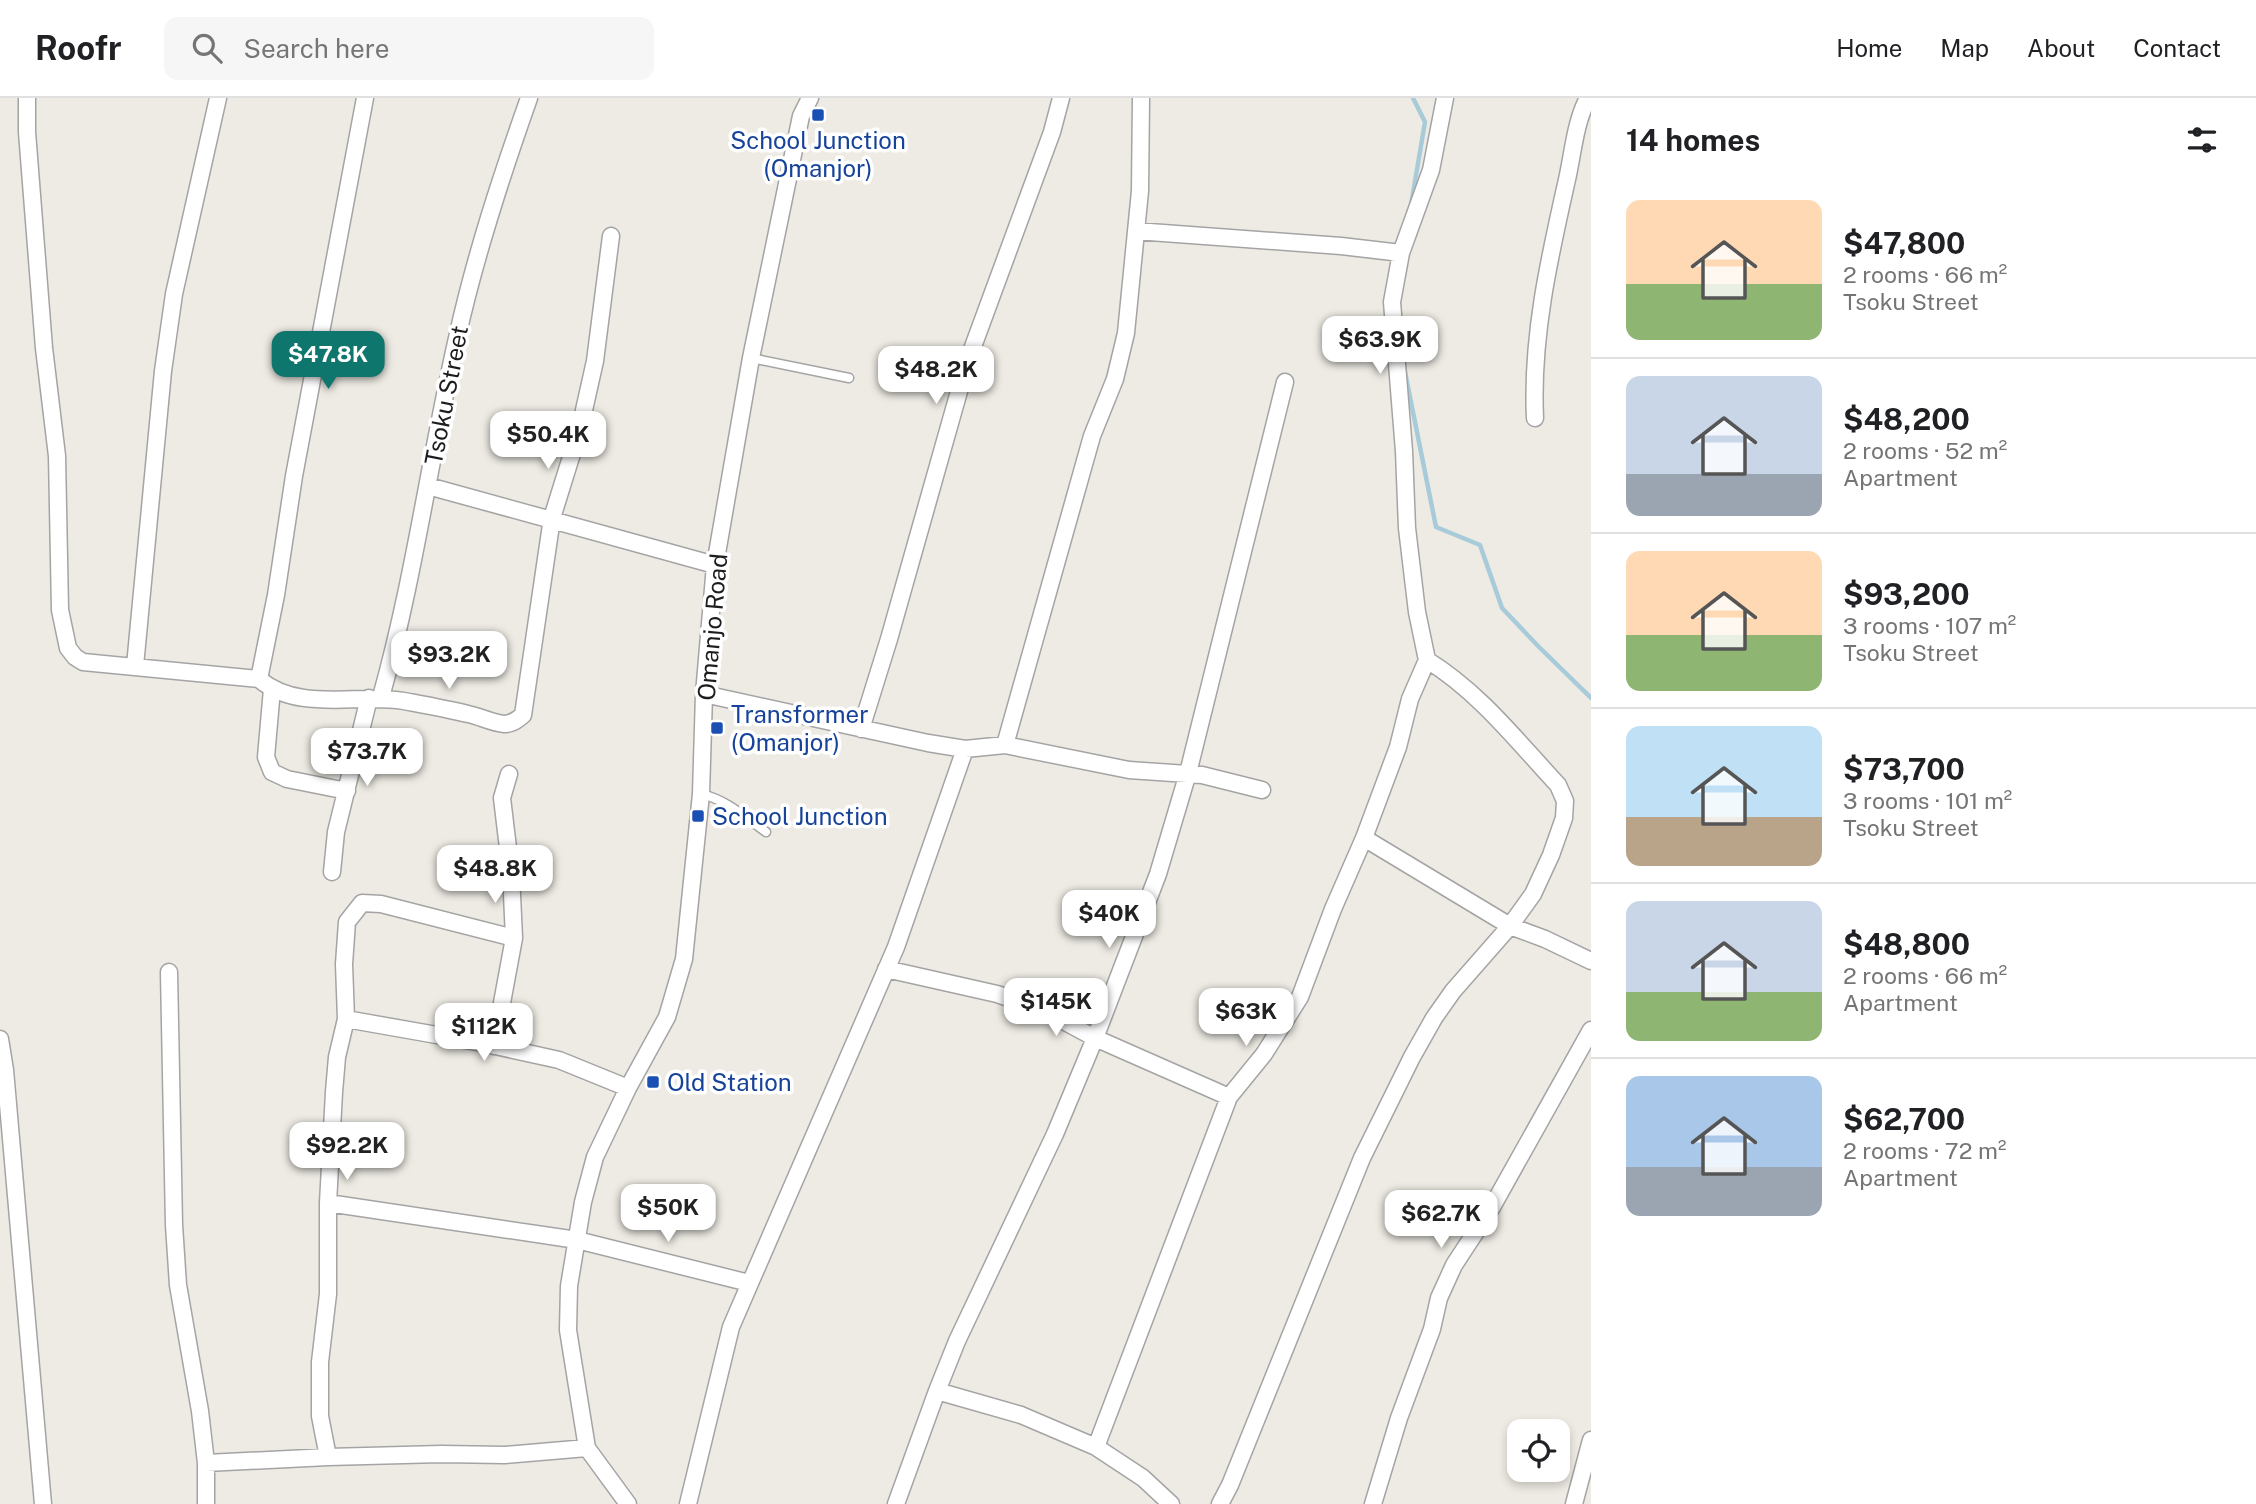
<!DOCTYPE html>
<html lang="en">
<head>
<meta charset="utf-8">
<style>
	:root { --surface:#fff; --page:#f6f6f6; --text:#202124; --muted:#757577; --line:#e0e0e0; --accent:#0f766e }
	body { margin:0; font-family:"Public Sans",sans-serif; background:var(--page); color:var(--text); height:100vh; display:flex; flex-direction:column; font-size:26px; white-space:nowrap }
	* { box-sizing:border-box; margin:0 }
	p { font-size:23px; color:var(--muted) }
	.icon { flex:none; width:38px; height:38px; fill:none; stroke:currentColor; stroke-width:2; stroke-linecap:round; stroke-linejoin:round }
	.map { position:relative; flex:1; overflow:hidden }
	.details { display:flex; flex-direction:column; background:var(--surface); width:665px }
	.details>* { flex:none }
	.buttons { position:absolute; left:1507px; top:1321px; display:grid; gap:14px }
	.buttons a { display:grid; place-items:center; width:63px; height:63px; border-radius:14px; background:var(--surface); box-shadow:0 4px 10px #0003; font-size:35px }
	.price { position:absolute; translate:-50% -60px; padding:0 16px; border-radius:14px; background:#fff; color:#222; font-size:23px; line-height:46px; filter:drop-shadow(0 2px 4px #0008) }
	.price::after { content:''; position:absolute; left:50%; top:42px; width:21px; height:16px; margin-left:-10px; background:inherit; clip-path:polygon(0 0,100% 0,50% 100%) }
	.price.current { background:var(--accent); color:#fff }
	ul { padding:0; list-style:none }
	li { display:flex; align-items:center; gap:21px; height:175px; padding:0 35px }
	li+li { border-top:2px solid var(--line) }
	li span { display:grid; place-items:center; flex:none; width:196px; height:140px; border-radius:14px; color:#555 }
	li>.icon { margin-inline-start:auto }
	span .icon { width:84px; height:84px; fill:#fffc; stroke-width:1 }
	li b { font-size:30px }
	h2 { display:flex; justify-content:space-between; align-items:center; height:84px; padding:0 35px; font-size:30px }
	header { display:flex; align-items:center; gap:42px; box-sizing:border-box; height:98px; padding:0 35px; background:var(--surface); border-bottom:2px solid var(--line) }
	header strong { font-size:33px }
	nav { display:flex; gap:38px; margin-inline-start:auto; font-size:24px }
	.search { width:490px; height:63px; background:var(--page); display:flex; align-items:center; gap:18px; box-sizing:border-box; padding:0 24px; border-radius:14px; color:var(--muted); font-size:26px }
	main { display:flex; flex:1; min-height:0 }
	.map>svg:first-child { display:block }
</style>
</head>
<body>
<header>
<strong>Roofr</strong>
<div class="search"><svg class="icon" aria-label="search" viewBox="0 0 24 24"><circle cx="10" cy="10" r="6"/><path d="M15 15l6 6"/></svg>Search here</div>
<nav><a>Home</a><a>Map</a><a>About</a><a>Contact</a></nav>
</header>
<main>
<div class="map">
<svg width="1591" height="1406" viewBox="0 0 1591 1406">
	<rect width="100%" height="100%" fill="#eeebe4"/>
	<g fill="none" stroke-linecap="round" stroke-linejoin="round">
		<path stroke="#a7cbd9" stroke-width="4.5" d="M1411 107 1425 24 1413 0
			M1405 274 1436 429 1480 447 1502 510 1538 548 1591 600"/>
		<g stroke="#a4a4a4" stroke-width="11">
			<path id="lane" d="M751 260 849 280
				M701 696C727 702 745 719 766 734"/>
		</g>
		<g stroke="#a4a4a4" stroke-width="19">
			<path id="street" d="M27 0V34L44 250 57 358 60 512 68 550 75 559 83 564 259 581C299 615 357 595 404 603 425 607 447 611 468 616 479 618 492 625 504 626 512 626 517 622 523 617L552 420 580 330 595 263 611 138
				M1136 133 1341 148 1401 155
				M1535 320C1531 238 1550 157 1568 77 1573 53 1576 22 1588 0
				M428 388 715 467
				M135 568 163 273 174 196 218 0
				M259 581 276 497 294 378 365 0
				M272 591 266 659 272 674 287 681 347 693
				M704 596 928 645 965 651 1005 647 1129 672 1202 677 1262 692
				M381 599C414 481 430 359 457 240 475 158 501 79 529 0
				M861 631 889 541 967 265 1052 34 1061 0
				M1005 647 1092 338 1115 281 1126 235 1140 93 1141 0
				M1364 740 1510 828 1545 841 1591 863
				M332 774 336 734 369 600
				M886 871 997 896 1043 912 1095 940 1229 999
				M169 874 174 1127 178 1187 200 1313 206 1365V1406
				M346 921 482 945 559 962 628 990
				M0 941 5 972 43 1406
				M494 948 514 840 511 775 502 700 509 676
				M328 1105 577 1142 749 1185
				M937 1293 1021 1317 1096 1349 1143 1380 1171 1406
				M1096 1349 1229 999 1264 956 1300 899 1333 811 1364 740 1398 649 1410 601 1427 562 1417 514 1407 430 1404 353 1392 204 1401 155 1431 72 1445 0
				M328 1359 320 1318V1264L328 1196V1105L334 994 337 959 346 921 344 866 347 824 362 805 381 806 514 840
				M206 1365 328 1359 441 1356 505 1357 587 1350
				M628 1406 587 1350 568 1232 569 1188 583 1104 595 1059 628 990 667 919 684 861 701 696 704 596 715 467 751 260 801 18 810 0
				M688 1406 731 1229 896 849 965 651
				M896 1406 937 1293 957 1243 1055 1036 1095 940 1158 776 1188 675 1285 284
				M1220 1406 1230 1387 1362 1060 1412 959 1434 920 1453 893 1510 828 1533 796 1551 757 1564 720 1565 703 1558 687C1517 643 1479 594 1427 562
				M1373 1406 1399 1320 1432 1231 1439 1200 1454 1167 1492 1109 1591 932
				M1574 1406 1591 1342"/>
		</g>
		<use href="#lane" stroke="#fff" stroke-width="8"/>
		<use href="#street" stroke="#fff" stroke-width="16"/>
	</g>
	<g fill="#1a4fb4" stroke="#fff" stroke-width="2.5">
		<rect x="811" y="10" width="14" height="14" rx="3.5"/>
		<rect x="710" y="623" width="14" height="14" rx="3.5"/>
		<rect x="691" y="711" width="14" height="14" rx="3.5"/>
		<rect x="646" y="977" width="14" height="14" rx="3.5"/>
	</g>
	<g text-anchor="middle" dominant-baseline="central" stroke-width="7" stroke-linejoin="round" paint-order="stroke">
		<g font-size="24" fill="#164399" stroke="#fff" text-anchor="start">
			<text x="818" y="42" text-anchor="middle">School Junction<tspan x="818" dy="28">(Omanjor)</tspan></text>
			<text x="731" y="616">Transformer<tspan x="731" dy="28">(Omanjor)</tspan></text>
			<text x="712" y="718">School Junction</text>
			<text x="667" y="984">Old Station</text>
		</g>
		<g font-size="24" fill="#1d1d1d" stroke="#fff">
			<text transform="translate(446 297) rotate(-79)">Tsoku Street</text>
			<text transform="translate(712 529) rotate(-85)">Omanjo Road</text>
		</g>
	</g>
</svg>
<div class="buttons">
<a><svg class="icon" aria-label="locate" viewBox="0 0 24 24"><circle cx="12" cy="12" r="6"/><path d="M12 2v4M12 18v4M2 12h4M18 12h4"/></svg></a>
</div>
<b class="price" style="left:1380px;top:278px">$63.9K</b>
<b class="price current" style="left:328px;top:293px">$47.8K</b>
<b class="price" style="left:936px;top:308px">$48.2K</b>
<b class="price" style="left:548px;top:373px">$50.4K</b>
<b class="price" style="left:449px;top:593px">$93.2K</b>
<b class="price" style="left:367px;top:690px">$73.7K</b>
<b class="price" style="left:495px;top:807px">$48.8K</b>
<b class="price" style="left:1109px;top:852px">$40K</b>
<b class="price" style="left:1056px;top:940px">$145K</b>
<b class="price" style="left:1246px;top:950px">$63K</b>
<b class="price" style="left:484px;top:965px">$112K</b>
<b class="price" style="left:347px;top:1084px">$92.2K</b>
<b class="price" style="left:668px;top:1146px">$50K</b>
<b class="price" style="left:1441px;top:1152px">$62.7K</b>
</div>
<section class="details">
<h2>14 homes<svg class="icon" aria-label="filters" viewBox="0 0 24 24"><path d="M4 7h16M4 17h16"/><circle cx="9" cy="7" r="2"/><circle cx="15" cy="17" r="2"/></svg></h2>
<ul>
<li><span style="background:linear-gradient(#ffd9b3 60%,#8fb573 0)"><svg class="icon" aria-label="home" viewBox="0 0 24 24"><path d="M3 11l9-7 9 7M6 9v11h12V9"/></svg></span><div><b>$47,800</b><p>2 rooms · 66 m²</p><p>Tsoku Street</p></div></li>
<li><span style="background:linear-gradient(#c9d6e8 70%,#9aa5b1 0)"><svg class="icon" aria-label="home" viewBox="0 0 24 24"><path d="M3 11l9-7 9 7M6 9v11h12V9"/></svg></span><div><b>$48,200</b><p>2 rooms · 52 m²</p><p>Apartment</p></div></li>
<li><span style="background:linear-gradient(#ffd9b3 60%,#8fb573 0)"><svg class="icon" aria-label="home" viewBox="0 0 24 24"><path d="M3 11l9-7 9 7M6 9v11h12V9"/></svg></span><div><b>$93,200</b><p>3 rooms · 107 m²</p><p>Tsoku Street</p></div></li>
<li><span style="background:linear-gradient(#bfe0f5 65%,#b9a48a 0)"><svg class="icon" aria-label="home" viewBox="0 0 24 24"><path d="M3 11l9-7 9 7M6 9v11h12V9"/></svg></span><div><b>$73,700</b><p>3 rooms · 101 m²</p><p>Tsoku Street</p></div></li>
<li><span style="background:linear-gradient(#c9d6e8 65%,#8fb573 0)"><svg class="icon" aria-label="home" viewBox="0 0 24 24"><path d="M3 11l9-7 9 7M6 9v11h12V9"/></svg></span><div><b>$48,800</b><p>2 rooms · 66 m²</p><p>Apartment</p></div></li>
<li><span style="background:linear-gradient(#a9c7e8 65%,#9aa5b1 0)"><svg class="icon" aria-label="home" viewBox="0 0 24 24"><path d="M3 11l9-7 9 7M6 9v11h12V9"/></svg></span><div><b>$62,700</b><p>2 rooms · 72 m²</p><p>Apartment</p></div></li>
</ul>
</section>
</main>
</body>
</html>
